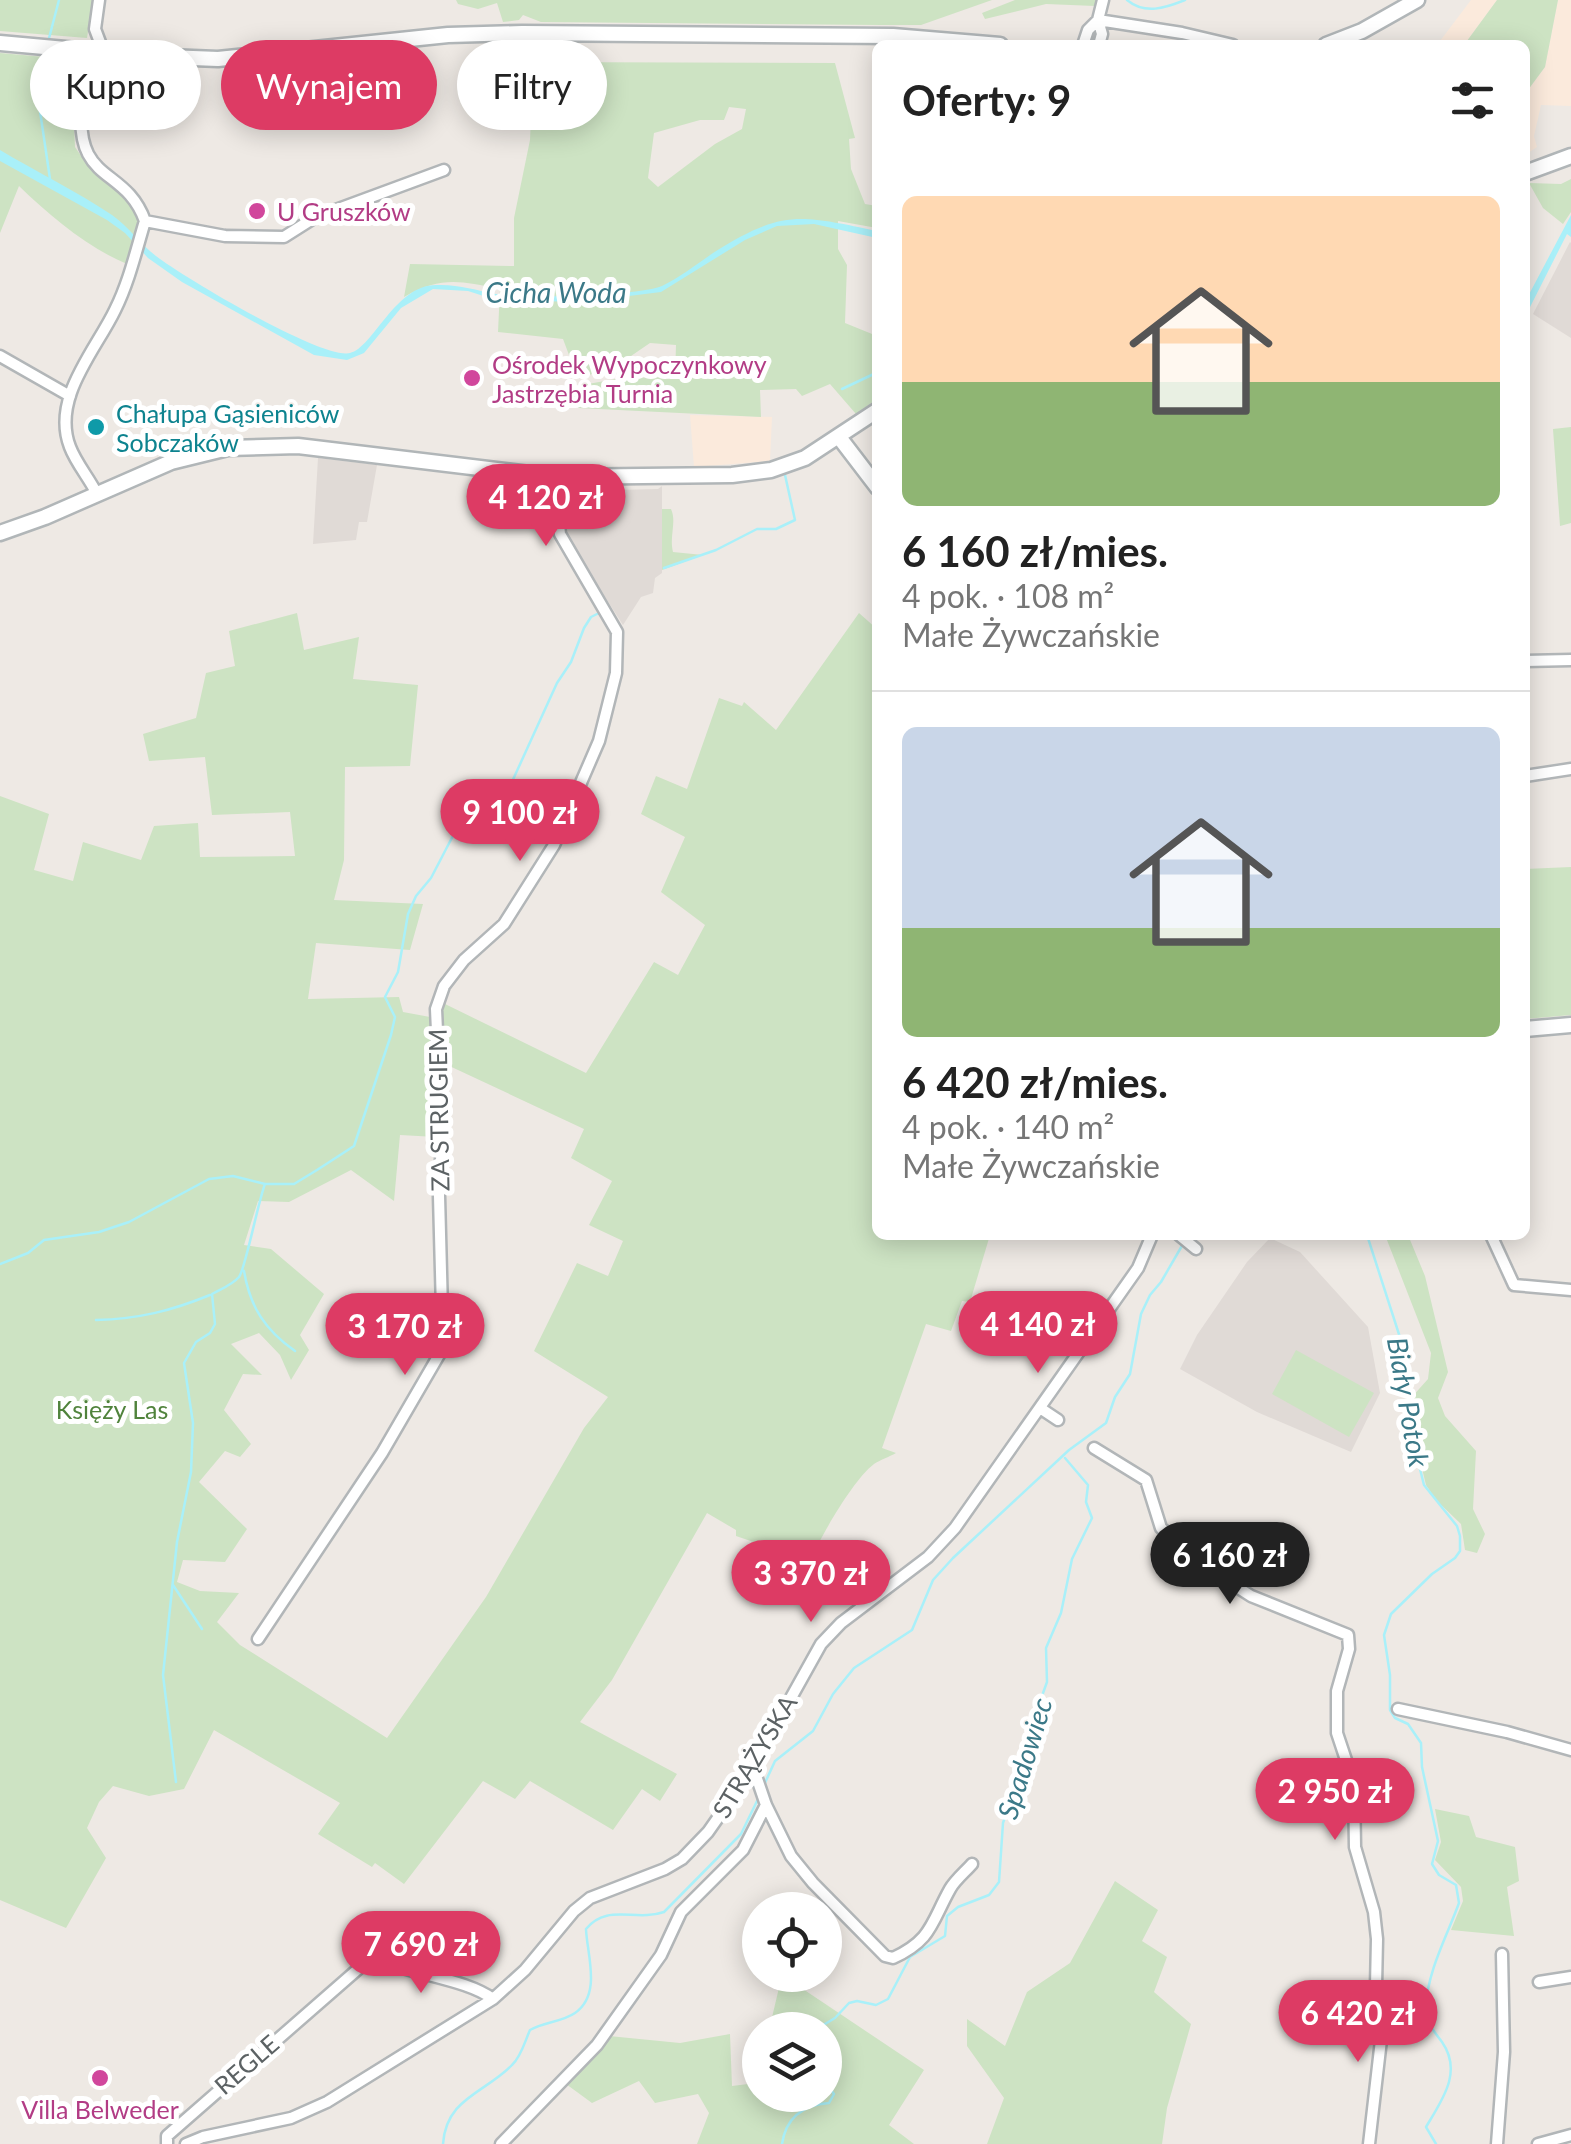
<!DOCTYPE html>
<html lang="pl">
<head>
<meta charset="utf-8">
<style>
	:root { --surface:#fff; --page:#f2f2f2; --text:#222; --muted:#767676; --line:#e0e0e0; --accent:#dd3b64 }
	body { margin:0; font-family:Lato,sans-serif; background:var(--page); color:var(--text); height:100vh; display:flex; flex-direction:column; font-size:38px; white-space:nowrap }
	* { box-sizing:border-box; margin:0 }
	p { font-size:32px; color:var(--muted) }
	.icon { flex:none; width:55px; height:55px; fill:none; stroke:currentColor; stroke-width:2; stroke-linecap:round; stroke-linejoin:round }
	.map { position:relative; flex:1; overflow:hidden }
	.details { position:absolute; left:872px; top:40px; width:658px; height:1200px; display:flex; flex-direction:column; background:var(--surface); border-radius:15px; box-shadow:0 5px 25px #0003 }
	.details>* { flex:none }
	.banner { position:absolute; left:30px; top:40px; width:692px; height:90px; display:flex; gap:20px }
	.controls { position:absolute; left:742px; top:1892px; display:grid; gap:20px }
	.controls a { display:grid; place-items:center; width:100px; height:100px; border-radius:50%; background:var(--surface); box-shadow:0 5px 25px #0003; font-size:50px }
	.price { position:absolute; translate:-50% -85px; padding:0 22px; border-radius:35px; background:var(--accent); color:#fff; font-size:32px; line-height:65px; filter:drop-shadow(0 2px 5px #0008) }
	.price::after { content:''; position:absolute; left:50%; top:60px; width:30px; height:22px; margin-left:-15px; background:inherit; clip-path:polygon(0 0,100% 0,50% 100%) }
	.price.current { background:#222; color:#fff }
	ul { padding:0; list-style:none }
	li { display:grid; align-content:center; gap:20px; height:530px; padding:0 30px }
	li+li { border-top:2px solid var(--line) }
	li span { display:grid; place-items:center; height:310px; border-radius:15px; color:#555 }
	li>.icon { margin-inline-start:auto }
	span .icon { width:180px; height:180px; fill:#fffc; stroke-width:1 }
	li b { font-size:42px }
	h2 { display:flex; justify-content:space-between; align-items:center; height:120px; padding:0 30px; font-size:42px }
	.tag { padding:0 35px; border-radius:45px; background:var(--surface); box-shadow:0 5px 25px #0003; font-size:35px; line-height:90px }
	.tag.current { background:var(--accent); color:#fff }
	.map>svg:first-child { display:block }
</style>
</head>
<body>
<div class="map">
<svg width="1571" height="2144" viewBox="0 0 1571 2144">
	<rect width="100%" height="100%" fill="#eee9e4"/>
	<path fill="#fbeadc" d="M1471 0H1497L1464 45H1437Z
		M1558 0H1571V106L1541 105 1534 136 1537 147 1525 155V94L1545 67Z
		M690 415 772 417 770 461 694 467Z"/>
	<path fill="#e0dad6" d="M1570 242 1571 243V338L1533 314Z
		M318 458 377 465 367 522H359L356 540 313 544Z
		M662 486V573L655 578 653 593 641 597 623 625 567 538 565 520 578 491 658 489Z
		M1270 1238 1300 1252 1368 1327 1380 1393 1351 1452 1257 1412 1180 1369 1197 1335 1247 1262Z"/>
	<path fill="#cde3c3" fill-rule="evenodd" d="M0 0H93L87 38 0 31Z
		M456 0H992L921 25H879L541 22 523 15 519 20 503 22 497 3 478 9 458 4Z
		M1015 0H1096L1095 6 1046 4 985 19 982 13Z
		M1497 0H1558L1545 67 1525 94V45H1464Z
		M0 53 90 61 82 75 74 125 75 147 88 166 133 206 139 220 127 264C88 248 50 216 19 186L0 233Z
		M519 62 835 63 855 138 849 139 851 169 865 204 877 206V228L838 221V249L847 265 845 323 877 336V399L856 414 830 384 802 396 796 389 760 390 761 417 578 408 582 385 622 378 675 377 676 345 650 343 631 356 585 377 572 363 563 339 498 332 500 289C459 281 442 276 404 297L410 264 514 266V218L530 140 531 116 524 113ZM729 107 746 109 742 129 715 144 658 187 648 178 654 133 700 120H724Z
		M1571 179V212L1563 224 1543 208 1529 183 1561 184Z
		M1571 427V523L1560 526 1553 429Z
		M662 509H671C677 522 669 536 673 552L703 555 662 570Z
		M297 613 304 650 359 637 353 679 418 685 410 766 345 767 344 860 334 900 423 904 410 950 316 943 308 999 399 997 403 1012 430 1017 436 1137 400 1135 394 1201 351 1170 289 1202 258 1201 244 1245 271 1249 324 1294 300 1335 309 1350 291 1380 280 1355 259 1333 231 1344 262 1375 243 1374 224 1410 251 1444 240 1457 225 1451 199 1482 247 1529 225 1562 183 1560 177 1582 200 1591 239 1593 217 1622 240 1645 387 1738 486 1597 584 1428 608 1397 534 1351 577 1263 608 1276 623 1241 589 1225 612 1181 571 1158 584 1129 443 1063 439 1037 443 1003 586 1073 654 962 678 975 705 925 661 892 685 837 641 814 656 776 687 789 719 698 742 706 744 702 776 730 859 613 877 629 878 1235H990L970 1302 962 1301 951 1331 926 1324 882 1448 896 1453C889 1457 880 1460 874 1464 853 1480 821 1536 810 1561L736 1536V1530L707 1513 612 1680 580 1722 677 1774 660 1801 642 1789 613 1830 530 1781 515 1799 483 1781 404 1884 375 1863 372 1867 318 1834 340 1803 214 1730 184 1789 149 1796 113 1786 99 1802 87 1828 106 1858 66 1928 0 1900V796L49 814 34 870 73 881 83 842 141 860 154 826 198 823 200 857 295 856 290 812 212 815 205 757 149 761 143 734 196 718 206 673 235 666 229 631Z
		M1571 867V1015L1525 1019V869Z
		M1385 1235H1408L1425 1276 1448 1372 1438 1398 1445 1416 1476 1451 1473 1509 1485 1534 1477 1553 1465 1550 1461 1524 1436 1500 1426 1485 1413 1431 1411 1398 1428 1379 1431 1353Z
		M1296 1350 1374 1393 1349 1437 1272 1394Z
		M1435 1809 1469 1816 1476 1837 1515 1847 1519 1881 1507 1887 1514 1936 1451 1930 1463 1901 1461 1887 1435 1860 1441 1842Z
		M1115 1881 1158 1910 1142 1941 1167 1957 1154 1992 1191 2024 1167 2108 1162 2144H987L1004 2098 967 2046V2019L1005 2046 1027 1992 1070 1963Z
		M782 1975 924 2070 889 2125 914 2144H697L709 2113 698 2094 655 2103 639 2081 592 2103 566 2084 609 2036 680 2043 730 2034 732 2086 756 2083 760 2066V2095H825V2030H769Z"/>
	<path fill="#a9f0f9" d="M0 150C37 172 76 191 112 215 129 227 140 244 156 256 183 277 322 360 350 353 373 348 395 285 436 285 458 284 475 290 496 294 524 299 637 296 662 286 679 278 697 264 713 253 783 209 799 215 877 231V238L814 224 777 226 745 240 661 292 581 302 496 300 468 291 433 289 401 308 364 353 347 360 314 355 182 282 148 258 125 233 107 220 0 161Z
		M1571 215V237L1567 234 1525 317V302Z"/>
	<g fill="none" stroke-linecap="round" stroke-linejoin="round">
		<path stroke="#a9f0f9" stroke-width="2.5" d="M1127 0C1145 15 1165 8 1185 0
			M48 42 59 0
			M44 54 35 77 50 179
			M842 389 878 372
			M664 568 716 550 757 529H776L795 520 785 475
			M1367 1235 1406 1356 1410 1429 1424 1485 1457 1526 1460 1536V1551L1455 1558 1432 1574 1391 1614 1384 1635 1390 1675V1710L1395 1718 1408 1724 1421 1743 1422 1767 1438 1841 1432 1864 1439 1875 1456 1885 1459 1903C1447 1936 1427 1972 1426 2007 1425 2022 1434 2031 1442 2042 1463 2072 1442 2100 1426 2127L1436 2144
			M0 1264 28 1253 44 1240 99 1232 129 1222 209 1179 233 1176 265 1184H294L317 1170 354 1146 391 1035 395 1017 385 997 398 972 408 914 416 896 431 878 457 828 492 808 506 795 557 683 571 662 584 628 591 617 599 613
			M244 1271C250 1307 265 1330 295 1351
			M96 1320C138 1319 171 1311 210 1295
			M173 1585 202 1629
			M176 1782 163 1675 177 1542 191 1472 193 1423 184 1363 196 1342 210 1333 215 1324 212 1294C221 1289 232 1285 239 1277 245 1270 258 1202 265 1184
			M764 1785 775 1761 813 1731 833 1694 854 1668 912 1630 933 1580 953 1558 1069 1450 1106 1423 1115 1397 1130 1374 1141 1314 1150 1295 1161 1282 1183 1244
			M815 2030 835 2018 849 2003 857 2001 876 2005 888 1999 910 1957 945 1936 947 1916 958 1907 989 1895 999 1882 1003 1823 1022 1767 1026 1740 1047 1682 1046 1648 1061 1613 1072 1559 1092 1518 1086 1502 1088 1485 1065 1458
			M443 2144C446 2098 485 2093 512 2065 521 2057 525 2041 530 2030 544 2022 562 2022 575 2013 602 1994 587 1955 586 1929 607 1903 635 1922 664 1912L741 1834 759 1797
			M782 2144C786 2117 803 2105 829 2103L834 2094 825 2082"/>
		<g stroke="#b2b6b8" stroke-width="15">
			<path id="street" d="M1098 20 1182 33 1233 45
				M1083 45 1088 30 1098 20
				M1099 45 1102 34 1098 20 1103 0
				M145 221 225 236 284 237 314 218 444 170
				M0 356 70 396
				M97 494C89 478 76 463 70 447 51 398 96 350 115 310 129 282 136 251 145 221 125 165 74 185 82 104 84 88 85 80 98 70L101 45 95 29 99 0
				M1525 661 1571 660
				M1525 776 1571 769
				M1179 1235 1196 1249
				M1491 1235 1514 1285 1571 1290
				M1040 1408 1058 1420
				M1094 1448 1146 1480 1161 1528 1226 1580 1251 1596 1348 1635 1349 1649 1337 1691V1733L1354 1784 1355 1847 1374 1912 1377 1939 1376 1986 1381 2040 1369 2144
				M258 1639 382 1453 443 1348 439 1196 442 1142 436 1009 444 986 464 960 504 924 554 845 599 741 616 673 617 632 560 534 558 515 570 477
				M1398 1709 1507 1732 1571 1750
				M753 1767 766 1805 791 1856 813 1883 885 1956 893 1958C932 1940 931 1923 950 1889 955 1880 965 1872 972 1864
				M1539 1982 1571 1977
				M167 2144V2136L373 1956C408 1975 465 1978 493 1999
				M186 2144 203 2137 291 2118 327 2102 493 1999 525 1970 574 1911 590 1898 665 1869 682 1859 708 1832 748 1775 821 1644 841 1623 928 1557 955 1528 1138 1268 1152 1235
				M501 2144 597 2045 661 1955 681 1912 743 1850 766 1805
				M1497 2144 1504 2052 1502 1954
				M1538 2144 1571 2135"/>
		</g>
		<g stroke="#b1b6b8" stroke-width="19">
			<path id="secondary" d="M0 43 142 56 218 59 448 35 522 33 893 36 1000 45
				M1326 45 1362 31 1417 0
				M1525 173 1571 156
				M839 437 878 488
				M0 533 45 517 171 462 228 448 298 446 554 477 732 475 771 470 805 458 878 410
				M1525 1029 1571 1025"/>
		</g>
		<use href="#street" stroke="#fff" stroke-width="10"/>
		<use href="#secondary" stroke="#fff" stroke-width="14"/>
	</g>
	<g fill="#d1479c" stroke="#fff" stroke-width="4">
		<circle cx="257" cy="211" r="10"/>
		<circle cx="472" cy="378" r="10"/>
		<circle cx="100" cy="2078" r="10"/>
	</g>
	<circle fill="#0f9aa8" stroke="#fff" stroke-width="4" cx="96" cy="427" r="10"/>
	<g text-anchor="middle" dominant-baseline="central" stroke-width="10" stroke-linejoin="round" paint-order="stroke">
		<g font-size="25" fill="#b23c85" stroke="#fff" text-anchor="start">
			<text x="277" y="211">U Gruszków</text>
			<text x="492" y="364">Ośrodek Wypoczynkowy<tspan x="492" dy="29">Jastrzębia Turnia</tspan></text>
			<text x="100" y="2109" text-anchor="middle">Villa Belweder</text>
		</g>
		<g font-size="25" fill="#0d838f" stroke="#fff" text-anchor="start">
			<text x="116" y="413">Chałupa Gąsieniców<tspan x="116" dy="29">Sobczaków</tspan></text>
		</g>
		<g font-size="25" fill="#5c6264" stroke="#fff">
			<text transform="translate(438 1110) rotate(-91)">ZA STRUGIEM</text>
			<text transform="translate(754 1756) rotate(-59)">STRĄŻYSKA</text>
			<text transform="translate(246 2064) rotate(-41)">REGLE</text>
		</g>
		<g font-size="25" fill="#50833c" stroke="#fff">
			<text x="112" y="1409">Księży Las</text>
		</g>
		<g font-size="28" font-style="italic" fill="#3b7988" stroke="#fff">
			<text x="556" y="292">Cicha Woda</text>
			<text transform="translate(1409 1402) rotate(80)">Biały Potok</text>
			<text transform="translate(1024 1758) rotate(-73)">Spadowiec</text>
		</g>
	</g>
</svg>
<div class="controls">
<a><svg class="icon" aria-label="locate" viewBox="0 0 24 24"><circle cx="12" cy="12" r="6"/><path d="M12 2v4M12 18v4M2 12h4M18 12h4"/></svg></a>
<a><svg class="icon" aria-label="layers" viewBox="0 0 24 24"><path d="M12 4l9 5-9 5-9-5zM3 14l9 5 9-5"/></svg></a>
</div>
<b class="price" style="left:546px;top:549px">4 120 zł</b>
<b class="price" style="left:520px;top:864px">9 100 zł</b>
<b class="price" style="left:1038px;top:1376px">4 140 zł</b>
<b class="price" style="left:405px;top:1378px">3 170 zł</b>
<b class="price current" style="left:1230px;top:1607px">6 160 zł</b>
<b class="price" style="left:811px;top:1625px">3 370 zł</b>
<b class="price" style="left:1335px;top:1843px">2 950 zł</b>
<b class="price" style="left:421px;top:1996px">7 690 zł</b>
<b class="price" style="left:1358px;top:2065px">6 420 zł</b>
<div class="banner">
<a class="tag">Kupno</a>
<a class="tag current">Wynajem</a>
<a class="tag">Filtry</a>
</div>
<section class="details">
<h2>Oferty: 9<svg class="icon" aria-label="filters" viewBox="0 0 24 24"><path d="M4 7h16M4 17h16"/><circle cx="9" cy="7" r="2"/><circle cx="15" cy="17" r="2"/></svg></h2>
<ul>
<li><span style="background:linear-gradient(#ffd9b3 60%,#8fb573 0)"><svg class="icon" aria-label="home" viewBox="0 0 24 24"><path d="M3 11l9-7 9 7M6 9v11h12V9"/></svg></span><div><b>6 160 zł/mies.</b><p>4 pok. · 108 m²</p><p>Małe Żywczańskie</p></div></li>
<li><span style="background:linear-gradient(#c9d6e8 65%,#8fb573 0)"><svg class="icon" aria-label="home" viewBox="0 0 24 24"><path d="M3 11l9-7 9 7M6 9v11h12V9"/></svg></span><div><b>6 420 zł/mies.</b><p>4 pok. · 140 m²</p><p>Małe Żywczańskie</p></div></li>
</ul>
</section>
</div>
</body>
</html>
